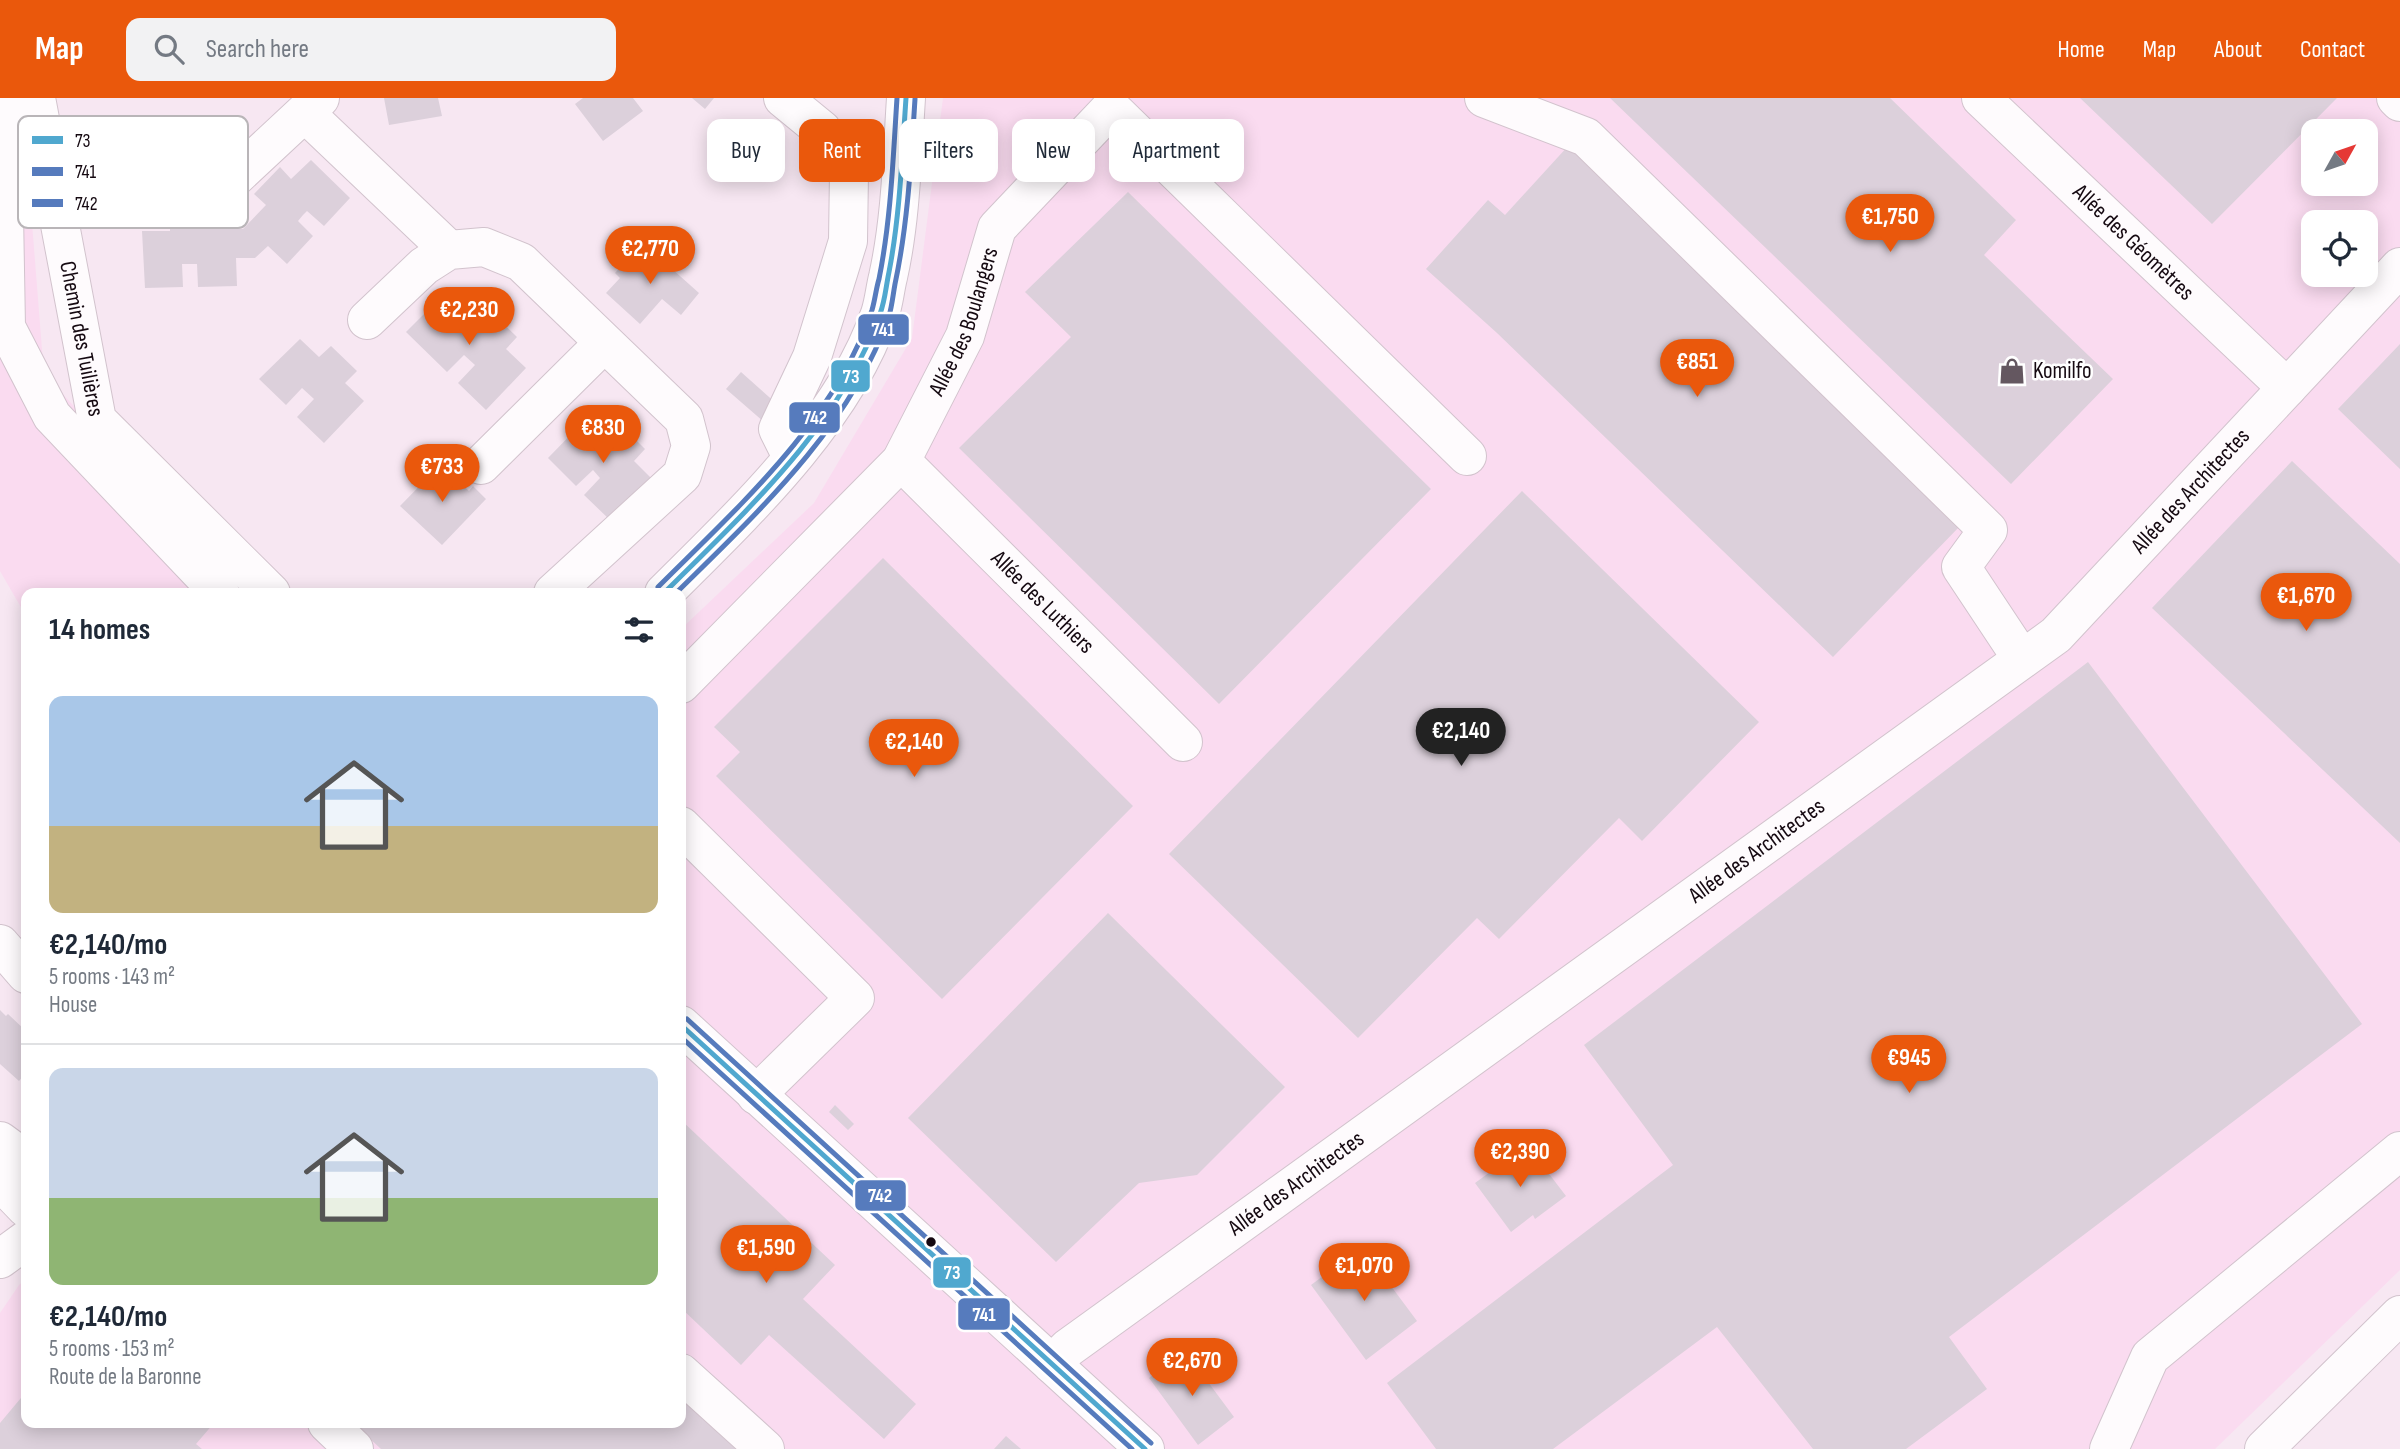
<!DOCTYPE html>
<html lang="en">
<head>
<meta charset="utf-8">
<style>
	:root { --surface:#fff; --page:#f2f2f3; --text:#1f2937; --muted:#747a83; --line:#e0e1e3; --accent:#ea580c }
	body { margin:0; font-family:"Sofia Sans Condensed",sans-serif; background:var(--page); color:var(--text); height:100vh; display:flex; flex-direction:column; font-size:26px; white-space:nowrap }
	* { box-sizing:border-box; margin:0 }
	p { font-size:23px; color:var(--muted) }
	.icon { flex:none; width:38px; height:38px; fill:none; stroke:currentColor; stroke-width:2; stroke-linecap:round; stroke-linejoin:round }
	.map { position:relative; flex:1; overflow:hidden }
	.panel { position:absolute; left:21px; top:490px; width:665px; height:840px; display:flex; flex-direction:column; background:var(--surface); border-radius:14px; box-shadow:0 4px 18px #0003 }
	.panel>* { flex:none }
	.guide { position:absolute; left:707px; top:21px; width:665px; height:63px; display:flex; gap:14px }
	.needle { width:46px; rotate:50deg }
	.fabs { position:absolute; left:2301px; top:21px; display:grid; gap:14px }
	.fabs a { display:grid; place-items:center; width:77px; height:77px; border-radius:14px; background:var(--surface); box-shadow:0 4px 18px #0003; font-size:35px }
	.price { position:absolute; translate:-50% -60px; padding:0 16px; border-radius:24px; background:var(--accent); color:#fff; font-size:23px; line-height:46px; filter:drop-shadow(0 2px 4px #0008) }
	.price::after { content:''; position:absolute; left:50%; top:42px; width:21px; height:16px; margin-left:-10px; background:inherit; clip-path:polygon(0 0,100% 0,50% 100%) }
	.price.active { background:#222; color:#fff }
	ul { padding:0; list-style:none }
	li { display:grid; align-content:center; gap:14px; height:371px; padding:0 28px }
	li+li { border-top:2px solid var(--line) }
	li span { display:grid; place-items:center; height:217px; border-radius:14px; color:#555 }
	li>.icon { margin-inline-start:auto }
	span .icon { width:126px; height:126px; fill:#fffc; stroke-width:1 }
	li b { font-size:30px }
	h2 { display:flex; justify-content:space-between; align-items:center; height:84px; padding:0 28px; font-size:30px }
	.chip { padding:0 24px; border-radius:14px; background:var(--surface); box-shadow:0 4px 18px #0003; font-size:24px; line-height:63px }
	.chip.active { background:var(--accent); color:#fff }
	header { display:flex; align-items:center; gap:42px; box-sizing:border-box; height:98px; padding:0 35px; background:var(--accent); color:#fff }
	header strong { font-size:33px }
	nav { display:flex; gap:38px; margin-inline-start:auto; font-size:24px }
	.search { width:490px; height:63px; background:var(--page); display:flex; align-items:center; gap:18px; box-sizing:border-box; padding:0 24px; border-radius:14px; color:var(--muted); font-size:26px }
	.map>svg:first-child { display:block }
</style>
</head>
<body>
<header>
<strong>Map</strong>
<div class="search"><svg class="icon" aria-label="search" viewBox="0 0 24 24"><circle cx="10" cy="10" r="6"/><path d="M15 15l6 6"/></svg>Search here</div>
<nav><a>Home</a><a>Map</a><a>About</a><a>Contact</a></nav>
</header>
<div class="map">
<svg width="2400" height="1351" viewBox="0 0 2400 1351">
	<rect width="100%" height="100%" fill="#f7e7f2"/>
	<path fill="#fadbf0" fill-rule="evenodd" d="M0 0H22L44 276 248 495H26V518L0 473Z
		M943 0H2400V1172L2215 1351H0V1215L19 1187 26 1181V1325H681V531L814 405 912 240ZM2314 33H2366V86H2314ZM2314 124H2366V177H2314Z"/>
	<path fill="#dcd0db" d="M384 0H438L442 18 389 27Z
		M583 0H633L643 13 603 43 575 6Z
		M692 0H714L705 11Z
		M1610 0H1890L2016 122 1984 157 2113 281 2011 386Z
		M2080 0H2337L2212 126Z
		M1569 47 1961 427 1833 559 1497 235 1426 171 1488 102 1505 117Z
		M311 62 350 100 324 128 307 113 303 117 298 123 313 138 287 166 268 148 255 160H236L237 188 198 189 197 166H182L183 189 145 190 142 133H170V117L206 115 207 130 243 131 266 107 254 96 280 69 291 81Z
		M1128 94 1431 391 1219 606 959 350 1071 239 1025 194Z
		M643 145 699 195 681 217 662 201 640 226 606 195 620 180 615 175Z
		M447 193 479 224 490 213 517 239 506 251 526 270 486 312 458 285 475 267 464 257 447 274 406 234Z
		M300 241 319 259 331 248 357 273 345 285 364 303 324 345 297 319 314 301 302 290 286 307 259 281Z
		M2400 246V371L2338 311Z
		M741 274 778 307 764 324 726 291Z
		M588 319 607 337 619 325 645 351 634 363 652 381 610 422 584 397 600 380 593 372 576 388 548 360Z
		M2292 363 2400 466V745L2152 510Z
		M441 366 469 393 473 388 486 401 442 447 400 408Z
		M1522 393 1759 624 1642 743 1619 720 1499 841 1477 820 1358 940 1169 756Z
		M883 460 1133 708 942 901 716 678 740 654 714 629Z
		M2088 564 2362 926 1949 1239 1987 1291 1906 1351H1813L1717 1229 1553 1351H1436L1387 1285 1673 1067 1584 947Z
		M1108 815 1285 989 1197 1077 1139 1085 1056 1164 908 1020Z
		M0 912 6 918 8 916 26 933V975L19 983 0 966Z
		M835 1007 854 1026 848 1032 829 1014Z
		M681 1022 835 1167 803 1201 916 1306 884 1341 769 1237 741 1267 681 1210Z
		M1527 1047 1566 1098 1535 1121 1533 1117 1511 1134 1475 1085Z
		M1362 1149 1417 1223 1366 1262 1311 1187Z
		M1185 1253 1234 1319 1198 1347 1149 1280Z
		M26 1294V1325H214L196 1346 202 1351H0V1325Z
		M681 1301 736 1351H381L353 1325H681Z
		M1006 1338 1021 1351H994Z"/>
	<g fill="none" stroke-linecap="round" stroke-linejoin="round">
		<g stroke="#d2c3cd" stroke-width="40">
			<g id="minor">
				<path d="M2 0 6 229 52 318 220 495"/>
				<path id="s1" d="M36 0 97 322 271 495"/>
				<path d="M783 0 822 32 849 74 848 143 812 259 778 331 792 359"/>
				<path d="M1484 0 1586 39 1988 432 1961 469 2022 561"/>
				<path id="s2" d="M1981 0 2287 290"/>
				<path d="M2396 0 2400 4"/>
				<path d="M305 15 449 152"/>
				<path d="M185 102 231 83 320 0"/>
				<path d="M367 222 424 168 449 152 484 149 521 164 684 321 691 348 682 377 553 495"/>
				<path id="s3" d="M901 363 1183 644"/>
				<path d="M481 367 604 245"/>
				<path id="s4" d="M681 586 901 363 965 238 997 130 1111 10 1467 358"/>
				<path d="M681 728 855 900 756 997"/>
				<path d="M0 846 26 876"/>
				<path d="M0 1043 26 1062"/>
				<path d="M0 1083 26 1110"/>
				<path id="s5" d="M1052 1266 1068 1250 2056 537 2400 169"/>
				<path d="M681 1275 765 1351"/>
				<path d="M327 1325 354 1351"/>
				<path d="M2109 1351 2150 1259 2400 1053"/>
				<path d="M2264 1351 2400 1217"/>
			</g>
		</g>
		<g stroke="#d2c3cd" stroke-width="40">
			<path id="major" d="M664 495C742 417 844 322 880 216 884 204 885 191 888 179 901 121 902 60 906 0
				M681 927 1145 1351
				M0 1161 26 1142"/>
		</g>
		<use href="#minor" stroke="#fefbfd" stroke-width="38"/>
		<use href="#major" stroke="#fefbfd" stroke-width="38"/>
		<g stroke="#fff" stroke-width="10">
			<path id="bus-1" d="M664 495C746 413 840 328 880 216 885 203 886 188 889 174 900 117 902 58 906 0
				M681 927 1145 1351"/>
		</g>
		<g stroke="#fff" stroke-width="10">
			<path id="bus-2" d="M676 495C757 415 851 329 889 218 892 208 893 197 895 186 908 125 911 63 915 1
				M681 939 1132 1351"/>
		</g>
		<g stroke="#fff" stroke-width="10">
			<path id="bus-3" d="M658 489C739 408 835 323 872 212 875 202 876 191 879 181 891 121 893 61 897 0
				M687 921 1151 1345"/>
		</g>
		<use href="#bus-1" stroke="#50a8cf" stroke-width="5"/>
		<use href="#bus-2" stroke="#567bbd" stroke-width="5"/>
		<use href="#bus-3" stroke="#567bbd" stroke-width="5"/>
	</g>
	<defs>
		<g id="shop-bare" transform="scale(2.1)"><path d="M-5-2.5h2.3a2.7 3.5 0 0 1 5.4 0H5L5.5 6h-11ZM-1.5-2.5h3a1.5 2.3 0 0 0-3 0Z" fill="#645760" stroke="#fff" stroke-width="2.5" paint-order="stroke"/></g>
	</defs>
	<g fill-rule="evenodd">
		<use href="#shop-bare" x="2012" y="273"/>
	</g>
	<circle fill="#150911" stroke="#fff" stroke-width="2.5" cx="931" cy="1144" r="6"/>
	<g text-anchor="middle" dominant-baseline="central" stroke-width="5" stroke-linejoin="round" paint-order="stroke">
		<g font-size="23" fill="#150911" stroke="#fff">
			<text stroke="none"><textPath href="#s2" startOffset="210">Allée des Géomètres</textPath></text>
			<text stroke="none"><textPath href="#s4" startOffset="467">Allée des Boulangers</textPath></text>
			<text stroke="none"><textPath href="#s1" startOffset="245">Chemin des Tuilières</textPath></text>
			<text stroke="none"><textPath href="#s5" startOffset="1438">Allée des Architectes</textPath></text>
			<text stroke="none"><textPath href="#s3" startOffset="200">Allée des Luthiers</textPath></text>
			<text stroke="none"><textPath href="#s5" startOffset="872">Allée des Architectes</textPath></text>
			<text stroke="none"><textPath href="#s5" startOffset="304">Allée des Architectes</textPath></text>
		</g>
		<g font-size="23" fill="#150911" stroke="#fff" text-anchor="start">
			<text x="2033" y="273">Komilfo</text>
		</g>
	</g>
	<rect x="18" y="18" width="230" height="112" rx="10" fill="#fff" stroke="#b9b5b8" stroke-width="2"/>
	<rect x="32" y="38" width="31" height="8" fill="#50a8cf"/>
	<rect x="32" y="69" width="31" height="9" fill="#567bbd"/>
	<rect x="32" y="101" width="31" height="8" fill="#567bbd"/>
	<g font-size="19" fill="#150911">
		<text x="75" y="49">73</text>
		<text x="75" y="80">741</text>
		<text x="75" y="112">742</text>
	</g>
	<g stroke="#fff" stroke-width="2.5">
		<rect x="857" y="215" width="53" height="33" rx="7" fill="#567bbd"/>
		<rect x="830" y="261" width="41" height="34" rx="7" fill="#50a8cf"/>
		<rect x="788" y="303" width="53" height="33" rx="7" fill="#567bbd"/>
		<rect x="854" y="1081" width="53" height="33" rx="7" fill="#567bbd"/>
		<rect x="932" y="1158" width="40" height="33" rx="7" fill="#50a8cf"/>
		<rect x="957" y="1199" width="54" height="34" rx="7" fill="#567bbd"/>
	</g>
	<g font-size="19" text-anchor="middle" font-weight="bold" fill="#fff">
		<text x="883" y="238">741</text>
		<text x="851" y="285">73</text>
		<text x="815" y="326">742</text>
		<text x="880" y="1104">742</text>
		<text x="952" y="1181">73</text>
		<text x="984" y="1223">741</text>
	</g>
</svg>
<div class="fabs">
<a><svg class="needle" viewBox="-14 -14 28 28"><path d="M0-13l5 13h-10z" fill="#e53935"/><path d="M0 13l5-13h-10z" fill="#747a83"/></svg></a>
<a><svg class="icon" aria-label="locate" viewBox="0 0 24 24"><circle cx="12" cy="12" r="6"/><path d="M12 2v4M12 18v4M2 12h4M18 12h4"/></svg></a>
</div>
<b class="price" style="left:1890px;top:156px">€1,750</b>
<b class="price" style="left:650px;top:188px">€2,770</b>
<b class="price" style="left:469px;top:249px">€2,230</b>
<b class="price" style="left:1697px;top:301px">€851</b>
<b class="price" style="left:603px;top:367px">€830</b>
<b class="price" style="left:442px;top:406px">€733</b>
<b class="price" style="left:2306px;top:535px">€1,670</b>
<b class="price active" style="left:1461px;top:670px">€2,140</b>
<b class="price" style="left:914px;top:681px">€2,140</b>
<b class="price" style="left:1909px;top:997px">€945</b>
<b class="price" style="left:1520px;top:1091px">€2,390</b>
<b class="price" style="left:766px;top:1187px">€1,590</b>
<b class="price" style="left:1364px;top:1205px">€1,070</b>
<b class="price" style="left:1192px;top:1300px">€2,670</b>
<div class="guide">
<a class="chip">Buy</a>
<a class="chip active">Rent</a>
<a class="chip">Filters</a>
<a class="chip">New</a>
<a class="chip">Apartment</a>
</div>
<section class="panel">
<h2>14 homes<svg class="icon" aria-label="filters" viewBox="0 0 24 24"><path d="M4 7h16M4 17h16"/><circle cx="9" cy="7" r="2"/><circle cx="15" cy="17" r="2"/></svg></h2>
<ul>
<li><span style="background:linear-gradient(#a9c7e8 60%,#c2b280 0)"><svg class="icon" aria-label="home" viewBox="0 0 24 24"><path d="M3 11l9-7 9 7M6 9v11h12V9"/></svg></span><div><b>€2,140/mo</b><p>5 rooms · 143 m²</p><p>House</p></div></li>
<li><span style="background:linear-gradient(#c9d6e8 60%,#8fb573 0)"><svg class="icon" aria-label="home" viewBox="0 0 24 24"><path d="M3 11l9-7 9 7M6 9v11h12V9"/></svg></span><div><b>€2,140/mo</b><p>5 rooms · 153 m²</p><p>Route de la Baronne</p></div></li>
</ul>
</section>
</div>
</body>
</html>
